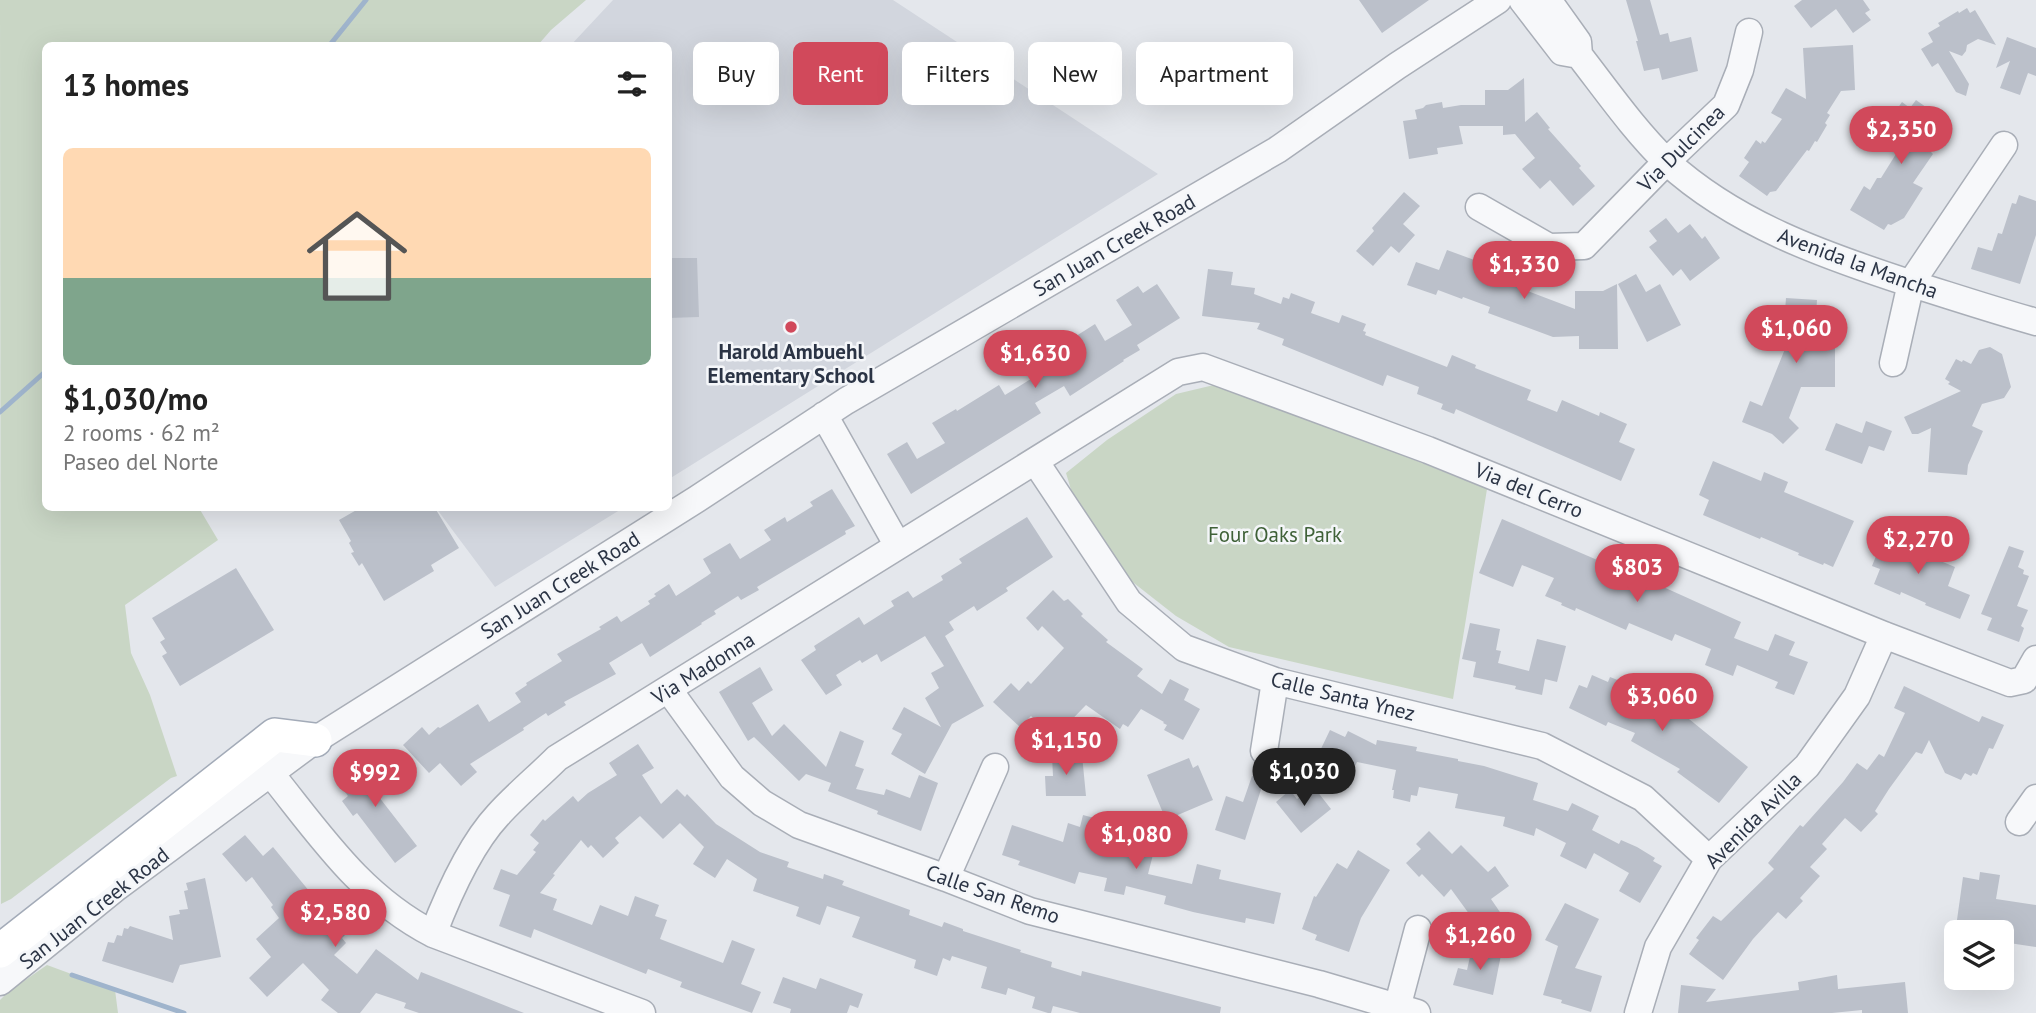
<!DOCTYPE html>
<html lang="en">
<head>
<meta charset="utf-8">
<style>
	:root { --surface:#fff; --page:#f6f6f6; --text:#222; --muted:#767676; --line:#e0e0e0; --accent:#d1495b }
	body { margin:0; font-family:"PT Sans",sans-serif; background:var(--page); color:var(--text); height:100vh; display:flex; flex-direction:column; font-size:26px; white-space:nowrap }
	* { box-sizing:border-box; margin:0 }
	p { font-size:23px; color:var(--muted) }
	.icon { flex:none; width:38px; height:38px; fill:none; stroke:currentColor; stroke-width:2; stroke-linecap:round; stroke-linejoin:round }
	.map { position:relative; flex:1; overflow:hidden }
	.sheet { position:absolute; left:42px; top:42px; width:630px; height:469px; display:flex; flex-direction:column; background:var(--surface); border-radius:10px; box-shadow:0 7px 28px #0002 }
	.sheet>* { flex:none }
	.banner { position:absolute; left:693px; top:42px; width:665px; height:63px; display:flex; gap:14px }
	.controls { position:absolute; left:1944px; top:920px; display:grid; gap:14px }
	.controls a { display:grid; place-items:center; width:70px; height:70px; border-radius:10px; background:var(--surface); box-shadow:0 7px 28px #0002; font-size:35px }
	.price { position:absolute; translate:-50% -60px; padding:0 16px; border-radius:24px; background:var(--accent); color:#fff; font-size:23px; line-height:46px; filter:drop-shadow(0 2px 4px #0008) }
	.price::after { content:''; position:absolute; left:50%; top:42px; width:21px; height:16px; margin-left:-10px; background:inherit; clip-path:polygon(0 0,100% 0,50% 100%) }
	.price.current { background:#222; color:#fff }
	ul { padding:0; list-style:none }
	li { display:grid; align-content:center; gap:14px; height:371px; padding:0 21px }
	li+li { border-top:2px solid var(--line) }
	li span { display:grid; place-items:center; height:217px; border-radius:10px; color:#555 }
	li>.icon { margin-inline-start:auto }
	span .icon { width:126px; height:126px; fill:#fffc; stroke-width:1 }
	li b { font-size:30px }
	h2 { display:flex; justify-content:space-between; align-items:center; height:84px; padding:0 21px; font-size:30px }
	.pill { padding:0 24px; border-radius:10px; background:var(--surface); box-shadow:0 7px 28px #0002; font-size:24px; line-height:63px }
	.pill.current { background:var(--accent); color:#fff }
	.map>svg:first-child { display:block }
</style>
</head>
<body>
<div class="map">
<svg width="2036" height="1013" viewBox="0 0 2036 1013">
	<rect width="100%" height="100%" fill="#e4e7ec"/>
	<path fill="#d2d6de" d="M613 0H893L1158 174 669 479 668 46H570Z
		M436 508H623L495 587Z"/>
	<path fill="#c9d6c5" d="M0 0H586L551 30 538 45 46 46V508H199L218 540 125 605 131 653 150 695 177 776 171 778 11 899 1 904Z
		M1214 385 1235 388 1487 489 1453 699 1229 647 1176 616 1130 580 1075 503 1066 473 1107 440 1176 394Z
		M47 965 115 990 118 1013H0V1000L8 992Z"/>
	<g fill="none" stroke-linecap="round" stroke-linejoin="round">
		<path stroke="#9fb4cc" stroke-width="5" d="M329 46 366 0
			M0 412 46 371
			M72 975 184 1013"/>
	</g>
	<path fill="#bbc0ca" d="M1359 0H1429L1382 33Z
		M1626 0H1650L1660 35 1668 33 1670 42 1691 37 1698 71 1662 80 1659 68 1644 71 1636 41H1638Z
		M1802 0H1863L1870 10 1865 13 1871 20 1853 33 1836 9 1811 28 1794 6Z
		M1967 8 1970 13 1975 10 1996 45 1978 39 1967 45 1966 51 1962 56 1949 51 1969 84 1966 96 1956 92 1938 63 1932 67 1921 49 1933 42 1928 33 1940 26 1938 23 1958 11 1959 13Z
		M2007 37 2036 48V76L2028 73 2020 95 2000 88 2010 61 1996 68Z
		M1853 45 1855 90 1841 91 1827 113 1830 115 1825 123 1827 125 1817 142 1815 141 1809 151 1807 150 1776 191 1770 192 1767 196 1739 176 1749 162 1744 158 1756 140 1761 144 1762 141 1765 143 1782 119 1771 113 1786 88 1806 99 1803 48Z
		M1524 78 1525 122 1537 112 1550 128 1548 129 1581 166 1579 168 1595 186 1573 206 1550 180 1540 189 1522 169 1535 158 1515 134 1503 135V126H1459L1463 144 1437 148 1438 154 1409 159 1403 121 1417 119 1415 110 1423 108 1426 105 1442 102 1443 108 1461 105H1485V90H1508Z
		M1916 100 1947 122 1934 140 1937 142 1930 151 1933 154 1913 183 1923 188 1904 218 1891 225 1888 224 1884 230 1850 210 1864 186 1870 190 1877 178H1881L1896 154 1890 128 1886 125 1902 102 1910 108Z
		M1404 192 1420 206 1403 224 1415 235 1399 253 1391 246 1373 266 1356 251 1374 231 1372 228Z
		M2019 195 2036 201V235L2020 284 1971 269 1978 247 1992 251 1998 233 2002 234 2012 203 2016 204Z
		M1666 218 1678 233 1690 224 1702 239 1705 236 1720 258 1690 281 1681 269 1673 276 1649 247 1657 241 1649 231Z
		M1447 250 1529 280 1525 290 1575 309V291H1603L1617 284 1618 349H1579V336L1553 337 1488 313 1490 307 1463 297 1462 299 1438 290 1436 295 1407 285 1416 262 1439 270Z
		M668 258H697L699 317 668 318Z
		M1208 269 1233 272 1231 285 1255 288 1254 294 1281 304 1283 297 1289 299 1291 293 1315 302 1311 313 1339 323 1342 315 1366 324 1363 331 1366 332 1365 335 1447 367 1452 355 1476 365 1475 368 1531 390 1527 400 1557 412 1562 400 1599 416 1600 412 1627 424 1619 442 1635 449 1621 481 1458 410 1456 409 1454 414 1441 409 1443 404 1417 394 1419 387 1387 375 1383 386 1282 345 1284 339 1257 329 1260 323 1202 316Z
		M1636 274 1646 292 1660 284 1681 325 1647 342 1618 284Z
		M1157 284 1180 318 1137 345 1140 350 1123 360 1124 361 1070 396 1064 386 1035 403 1041 413 911 494 887 454 907 442 917 459 945 443 932 423 956 409 957 411 999 385 1005 395 1034 377 1030 371 1076 343 1073 338 1095 324 1105 341 1132 325 1116 300 1138 286 1143 293Z
		M1786 298 1817 300 1816 314 1839 315 1835 348V387H1801L1789 418 1799 428 1783 444 1772 434 1742 422 1750 401 1762 406 1789 339H1783L1784 324 1755 317 1756 311H1785Z
		M1990 347 2002 354 2011 387 2004 398 1982 404 1972 426 1983 431 1968 465 1967 475 1928 472 1931 428 1918 434H1912L1904 417 1961 391 1948 384 1950 382 1945 379 1956 359 1962 362 1963 360 1971 364 1979 350Z
		M1866 421 1892 431 1884 451 1869 446 1862 464 1825 450 1836 423 1862 433Z
		M1713 461 1761 481 1764 472 1788 482 1784 492 1854 521 1833 567 1824 563 1823 565 1798 555 1799 553 1761 537 1760 539 1703 515 1709 500 1699 495Z
		M832 489 855 526 845 531 846 534 757 587 759 590 741 600 738 596 714 611 716 614 701 623 702 624 650 657 642 643 609 663 616 674 564 702 566 705 548 716 546 713 523 728 524 730 470 764 477 772 461 786 440 763 429 773 403 745 422 727 429 735 438 727 440 728 478 704 489 722 521 702 515 693 527 685 526 683 562 661 557 654 601 629 599 627 617 616 621 622 650 604 648 601 656 596 654 594 669 584 676 596 707 576 711 573 703 559 730 543 740 559 771 540 764 530 785 517 787 522 813 506 810 502Z
		M360 508H435L459 548 431 565 434 571 384 601 362 563 359 566 351 553 354 552 349 543 351 541 339 520Z
		M1027 517 1053 557 1006 588 1008 591 977 611 974 606 949 622 954 630 945 636 984 706 952 724 925 774 891 754 902 734 892 729 904 707 941 727 925 698 939 688 931 673 944 666 925 636 881 662 877 654 862 663 860 660 836 675 842 685 826 695 801 660 816 650 814 646 859 617 864 625 894 606 891 601 908 591 913 598 943 580 941 576 962 563 959 559Z
		M1502 519 1602 562 1599 568 1627 580 1630 572 1741 622 1734 638 1768 651 1775 634 1795 642 1789 655 1808 662 1794 695 1775 688 1778 682 1737 665 1733 676 1705 665 1711 649 1675 634 1672 641 1629 623 1626 630 1576 608 1575 611 1561 605 1562 603 1545 596 1554 578 1522 565 1513 587 1479 573Z
		M1886 531 1924 547 1921 553 1955 567 1948 586 1970 595 1960 619 1925 605 1926 603 1901 592 1900 595 1874 584 1880 569 1872 566Z
		M2009 546 2024 551 2018 567 2024 570 2023 574 2029 576 2017 606 2028 610 2021 626 2024 628 2019 642 1987 630 1992 618 1981 614Z
		M236 568 274 630 180 686 162 656 167 653 160 642 165 639 152 618Z
		M1053 590 1064 601 1068 599 1083 614 1081 616 1108 640 1106 642 1143 669 1137 676 1162 694 1170 679 1189 689 1184 700 1200 709 1183 740 1164 730 1167 725 1163 723 1164 722 1141 709 1128 727 1123 724 1120 729 1086 705 1054 738 1031 716 1020 727 993 702 1011 683 1019 691 1028 681 1031 684 1064 648 1042 626 1038 631 1026 618Z
		M1470 623 1500 629 1496 650 1501 651 1498 663 1529 671 1537 639 1566 646 1557 682 1545 679 1542 695 1515 689 1516 686 1473 677 1476 662 1462 659Z
		M760 667 773 690 752 703 772 736 784 724 826 767 840 731 864 741 855 766 864 769 856 789 884 795 886 789 910 798 919 775 938 783 921 831 877 814 878 811 828 791 831 783 806 774 799 781 754 737 748 741 719 692Z
		M1592 675 1608 682 1610 677 1663 698 1692 714 1689 719 1748 767 1719 803 1677 772 1680 769 1631 741 1635 733 1608 722 1606 726 1569 708 1579 685 1587 688Z
		M1904 686 1979 722 1982 716 2004 725 1993 749 1989 748 1977 775 1973 773 1971 776 1965 773 1961 780 1945 773 1929 740 1922 754 1916 752 1889 789 1875 811 1878 814 1861 832 1845 818 1822 844 1827 849 1810 867 1820 876 1800 898 1803 901 1786 919 1778 912 1753 939 1723 980 1689 954 1699 940 1696 938 1713 916 1721 921 1774 869 1768 863 1800 825 1803 827 1843 782 1857 763 1867 770 1879 754 1884 757 1905 713 1894 708Z
		M1330 730 1345 737 1348 731 1376 745 1377 740 1417 747 1416 751 1458 759V761L1484 766 1538 783 1533 800 1568 811 1572 803 1599 816 1592 830 1619 844 1621 840 1637 847 1655 858 1653 861 1662 866 1640 903 1619 891 1629 873 1594 853 1586 869 1560 856 1566 843 1536 828 1534 836 1503 826 1505 817 1455 808 1458 794 1419 787 1417 796 1411 795 1410 802 1393 798 1394 790H1392L1396 770 1357 762 1350 776 1318 760V755Z
		M638 744 654 768 642 775 661 804 677 789 685 797 687 794 716 824 760 852 789 862 787 867 823 879 824 874 844 881 842 885 910 910 909 915 942 927 944 922 963 929V931L1021 950 1020 952 1052 962 1051 967 1081 976 1082 971 1221 1007 1220 1013H1080L1053 1006 1051 1013H1048L1032 1008 1035 997 1008 988 1006 995 981 988 987 967 952 956 950 961 943 958 937 976 914 968 916 960 852 937 860 917 827 906 820 925 796 916 799 907 753 891 757 879 727 859 715 878 693 864 704 847 680 823 663 839 640 816 615 838 619 843 603 858 591 845 588 848 581 840 553 874 555 875 540 893 557 899 553 910 592 925 600 905 628 916 635 896 659 905 655 916 667 920 660 939 723 963 732 940 755 949 741 984 761 992 752 1013 680 987 682 982 648 969 646 974 534 929 531 938 499 926 510 895 493 889 501 869 517 875 536 852 533 850 539 843 530 835 543 819 545 821 573 796 578 802 588 793 617 775 609 763Z
		M1082 755 1086 796H1046L1045 776H1053L1052 756Z
		M365 758 388 790 379 797 417 846 395 863 357 813 353 816 342 801 348 796 336 780Z
		M1189 758 1193 768 1198 765 1213 800 1166 820 1147 775Z
		M1252 776 1264 780 1245 840 1215 830 1226 796 1243 802Z
		M1313 786 1331 809 1301 833 1276 802 1290 790 1297 799Z
		M1083 815 1109 822 1106 831 1156 843 1148 874 1192 884 1197 864 1221 870 1219 879 1281 893 1274 924 1246 918 1245 923 1193 912 1164 904 1166 896 1126 886 1124 895 1104 891 1107 878 1079 872 1075 884 1018 865 1020 861 1002 855 1012 825 1063 842 1068 823 1080 827Z
		M1429 831 1452 854 1461 845 1488 872 1495 866 1509 886 1491 899 1504 918 1483 933 1451 889 1444 897 1422 874 1419 877 1406 863 1421 849 1416 844Z
		M245 835 263 856 273 847 319 903 348 932 342 938 346 943 334 955 357 974 376 949 418 980 421 972 524 1013H419L404 1008 406 1003 376 993 360 1013H338L321 1000 329 990 303 963 267 997 249 978 271 957 256 939 279 918 271 907 273 905 252 877 246 882 222 854Z
		M1358 850 1390 870 1361 918 1349 952 1315 940 1317 935 1302 929 1314 896 1316 897 1337 863 1347 869Z
		M1980 872 2000 875 1996 899 2036 905V947L2009 943 2010 935 2002 933 1956 927 1963 877 1979 880Z
		M205 878 221 957 180 965 173 983 102 961 108 942 114 943 117 935 122 936 124 928 128 929 130 926 173 940 169 916 180 914 179 910 188 909 184 891 188 890 186 883Z
		M1565 903 1599 919 1575 968 1602 976 1591 1012 1561 1003 1562 1000 1543 995 1558 946 1545 940Z
		M1472 948 1501 955 1493 995 1453 985 1458 968 1467 970Z
		M1837 975 1838 989 1905 982 1908 1013H1862V1010L1832 1013H1678L1681 985 1716 989 1706 1002 1799 990 1798 982Z
		M783 977 816 989 820 978 863 994 858 1008 850 1005 847 1013H790L791 1009 773 1003Z"/>
	<g fill="none" stroke-linecap="round" stroke-linejoin="round">
		<g stroke="#a9aeb7" stroke-width="29">
			<path id="minor" d="M1522 0 1562 52 1579 55
				M1548 0 1578 42 1579 55C1607 91 1634 130 1667 162 1735 224 1823 255 1909 283 1951 296 1993 310 2036 322
				M1479 207 1549 247 1584 246 1667 161 1726 105 1740 70 1749 32
				M1893 363 1911 283 2004 145
				M824 415 898 546
				M1035 461 1129 602 1184 648 1275 681 1542 746 1643 798 1709 859
				M668 689 732 777 762 803 799 825 946 878 1030 911 1319 984 1417 1013
				M1264 751 1275 681
				M271 774C321 836 360 896 433 934L642 1013
				M2019 822 2036 798
				M946 878 995 767
				M433 934C448 895 470 845 498 815 516 795 538 777 557 758L1178 372 1203 367 1428 450 1884 635 2010 683 2024 680 2036 659
				M0 982 117 887 315 740 697 499 846 401 1277 150 1397 66 1498 0
				M1397 1008 1418 929
				M1638 1013 1658 947 1709 859 1807 766 1857 696 1884 635"/>
		</g>
		<g stroke="#a3abb8" stroke-width="36">
			<path id="major" d="M0 951 275 735 315 740"/>
		</g>
		<use href="#minor" stroke="#f7f8fa" stroke-width="26"/>
		<use href="#major" stroke="#fff" stroke-width="33"/>
	</g>
	<circle fill="#d1495b" stroke="#f4f6f9" stroke-width="2.5" cx="791" cy="327" r="7"/>
	<g text-anchor="middle" dominant-baseline="central" stroke-width="5" stroke-linejoin="round" paint-order="stroke">
		<g font-size="21" fill="#2b3445" stroke="#f4f6f9">
			<text transform="translate(1681 148) rotate(-45)">Via Dulcinea</text>
			<text transform="translate(1114 245) rotate(-30)">San Juan Creek Road</text>
			<text transform="translate(1858 263) rotate(20)">Avenida la Mancha</text>
			<text transform="translate(1529 490) rotate(22)">Via del Cerro</text>
			<text transform="translate(560 585) rotate(-32)">San Juan Creek Road</text>
			<text transform="translate(703 668) rotate(-32)">Via Madonna</text>
			<text transform="translate(1343 696) rotate(14)">Calle Santa Ynez</text>
			<text transform="translate(1753 820) rotate(-45)">Avenida Avilla</text>
			<text transform="translate(993 894) rotate(19)">Calle San Remo</text>
			<text transform="translate(94 908) rotate(-38)">San Juan Creek Road</text>
		</g>
		<g font-size="21" font-weight="bold" fill="#2b3445" stroke="#f4f6f9">
			<text x="791" y="351">Harold Ambuehl<tspan x="791" dy="24">Elementary School</tspan></text>
		</g>
		<g font-size="21" fill="#3f6138" stroke="#f4f6f9">
			<text x="1275" y="534">Four Oaks Park</text>
		</g>
	</g>
</svg>
<div class="controls">
<a><svg class="icon" aria-label="layers" viewBox="0 0 24 24"><path d="M12 4l9 5-9 5-9-5zM3 14l9 5 9-5"/></svg></a>
</div>
<b class="price" style="left:1901px;top:166px">$2,350</b>
<b class="price" style="left:1524px;top:301px">$1,330</b>
<b class="price" style="left:1796px;top:365px">$1,060</b>
<b class="price" style="left:1035px;top:390px">$1,630</b>
<b class="price" style="left:1918px;top:576px">$2,270</b>
<b class="price" style="left:1637px;top:604px">$803</b>
<b class="price" style="left:1662px;top:733px">$3,060</b>
<b class="price" style="left:1066px;top:777px">$1,150</b>
<b class="price current" style="left:1304px;top:808px">$1,030</b>
<b class="price" style="left:375px;top:809px">$992</b>
<b class="price" style="left:1136px;top:871px">$1,080</b>
<b class="price" style="left:335px;top:949px">$2,580</b>
<b class="price" style="left:1480px;top:972px">$1,260</b>
<div class="banner">
<a class="pill">Buy</a>
<a class="pill current">Rent</a>
<a class="pill">Filters</a>
<a class="pill">New</a>
<a class="pill">Apartment</a>
</div>
<section class="sheet">
<h2>13 homes<svg class="icon" aria-label="filters" viewBox="0 0 24 24"><path d="M4 7h16M4 17h16"/><circle cx="9" cy="7" r="2"/><circle cx="15" cy="17" r="2"/></svg></h2>
<ul>
<li><span style="background:linear-gradient(#ffd9b3 60%,#7fa58c 0)"><svg class="icon" aria-label="home" viewBox="0 0 24 24"><path d="M3 11l9-7 9 7M6 9v11h12V9"/></svg></span><div><b>$1,030/mo</b><p>2 rooms · 62 m²</p><p>Paseo del Norte</p></div></li>
</ul>
</section>
</div>
</body>
</html>
